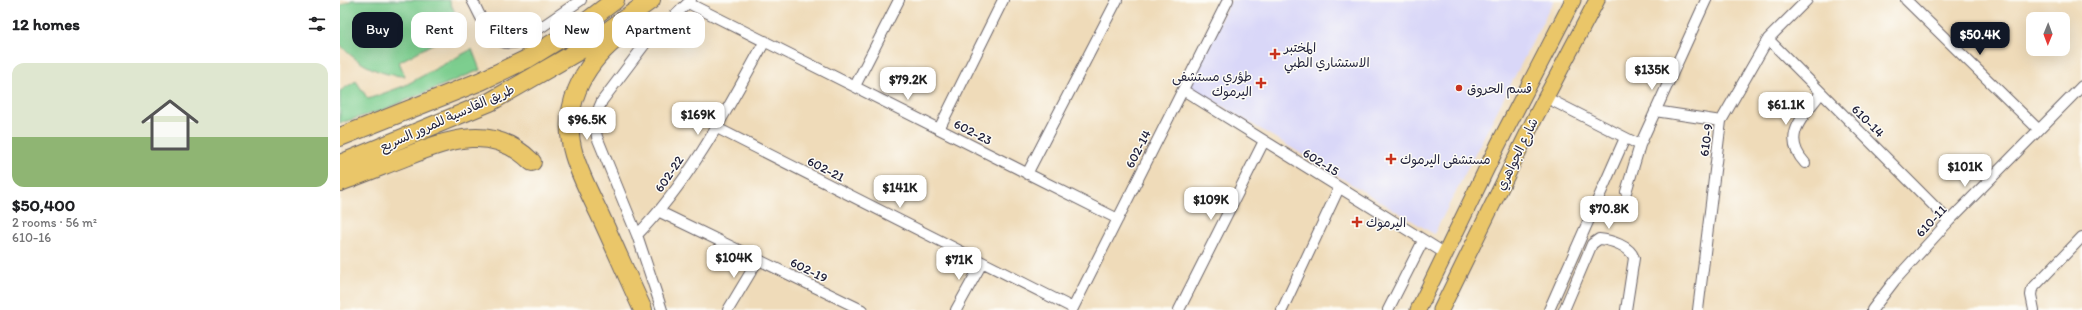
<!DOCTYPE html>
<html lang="en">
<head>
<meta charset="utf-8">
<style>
	:root { --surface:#fff; --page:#f6f6f6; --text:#202124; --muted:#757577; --line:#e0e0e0; --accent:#111827 }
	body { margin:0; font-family:Itim,"Playpen Sans Arabic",sans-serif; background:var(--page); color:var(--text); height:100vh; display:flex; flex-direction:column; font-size:15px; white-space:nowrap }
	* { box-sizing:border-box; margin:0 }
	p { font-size:13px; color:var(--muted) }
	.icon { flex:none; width:22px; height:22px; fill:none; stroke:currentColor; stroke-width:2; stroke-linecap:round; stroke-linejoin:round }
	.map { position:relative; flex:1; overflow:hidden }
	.panel { display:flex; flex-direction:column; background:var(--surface); width:340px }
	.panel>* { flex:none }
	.banner { position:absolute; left:12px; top:12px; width:380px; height:36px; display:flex; gap:8px }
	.needle { width:26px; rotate:181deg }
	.fabs { position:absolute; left:1686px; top:12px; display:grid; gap:8px }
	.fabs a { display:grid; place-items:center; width:44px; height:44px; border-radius:8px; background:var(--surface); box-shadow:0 4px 16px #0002; font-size:20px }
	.price { position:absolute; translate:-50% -34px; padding:0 9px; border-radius:8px; background:#fff; color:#222; font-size:13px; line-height:26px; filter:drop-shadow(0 1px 2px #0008) }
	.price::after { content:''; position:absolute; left:50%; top:24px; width:12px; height:9px; margin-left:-6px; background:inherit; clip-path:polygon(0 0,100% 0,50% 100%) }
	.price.current { background:var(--accent); color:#fff }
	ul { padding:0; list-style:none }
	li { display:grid; align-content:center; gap:8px; height:212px; padding:0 12px }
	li+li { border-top:1px solid var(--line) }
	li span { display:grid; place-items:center; height:124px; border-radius:12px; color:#555 }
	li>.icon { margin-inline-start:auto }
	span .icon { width:72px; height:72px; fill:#fffc; stroke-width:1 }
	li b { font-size:17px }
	h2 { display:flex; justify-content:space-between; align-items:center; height:48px; padding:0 12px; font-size:17px }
	.tag { padding:0 14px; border-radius:12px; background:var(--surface); box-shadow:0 4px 16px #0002; font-size:14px; line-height:36px }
	.tag.current { background:var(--accent); color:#fff }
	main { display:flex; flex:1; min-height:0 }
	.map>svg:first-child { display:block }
</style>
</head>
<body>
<main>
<section class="panel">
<h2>12 homes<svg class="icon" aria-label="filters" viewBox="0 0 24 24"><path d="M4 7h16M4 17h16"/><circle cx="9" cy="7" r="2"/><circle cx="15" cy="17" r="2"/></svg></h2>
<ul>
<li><span style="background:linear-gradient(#dfe7d0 60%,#8fb573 0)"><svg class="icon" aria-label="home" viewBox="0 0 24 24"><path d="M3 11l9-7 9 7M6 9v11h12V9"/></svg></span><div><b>$50,400</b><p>2 rooms · 56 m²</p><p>610-16</p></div></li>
</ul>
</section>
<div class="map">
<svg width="1742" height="310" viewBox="0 0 1742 310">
	<rect width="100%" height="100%" fill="#fdfcf7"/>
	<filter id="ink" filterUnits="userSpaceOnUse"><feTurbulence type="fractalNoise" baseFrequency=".025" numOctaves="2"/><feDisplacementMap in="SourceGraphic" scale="8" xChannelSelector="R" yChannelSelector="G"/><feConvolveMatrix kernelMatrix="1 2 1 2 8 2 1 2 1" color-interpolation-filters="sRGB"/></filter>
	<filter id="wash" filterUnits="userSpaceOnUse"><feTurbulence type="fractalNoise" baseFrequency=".012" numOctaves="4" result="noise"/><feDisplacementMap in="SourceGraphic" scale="16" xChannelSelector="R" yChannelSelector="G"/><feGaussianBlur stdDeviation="0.9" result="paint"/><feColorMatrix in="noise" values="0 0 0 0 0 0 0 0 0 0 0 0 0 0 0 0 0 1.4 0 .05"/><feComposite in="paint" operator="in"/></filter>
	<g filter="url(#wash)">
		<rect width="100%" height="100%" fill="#efdbb9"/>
		<path fill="#d9d7f8" d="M891 0H1214L1094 234 846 84Z"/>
		<path fill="#7dce8f" stroke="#507865" d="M12 0H109L122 28 59 62 65 76C41 76 15 63 0 44V6Z
			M132 49 140 70 40 111 0 123V91L16 81 28 99 64 86Z"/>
	</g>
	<g filter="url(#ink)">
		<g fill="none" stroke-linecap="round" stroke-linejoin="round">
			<g stroke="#6a6367" stroke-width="12">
				<path id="street" d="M132 0C144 21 151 52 181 41L241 0
					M1566 0 1698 129
					M348 3 778 219
					M1428 39 1609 221
					M515 86 559 0
					M843 90 1106 254
					M1205 97 1300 145
					M1315 111 1381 121
					M377 128 733 308
					M599 129 663 0
					M1465 163C1440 136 1464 116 1481 93
					M687 174 777 0
					M1286 192 1300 145 1366 0
					M320 212 522 310
					M297 235C351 180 388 108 425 41
					M322 310 297 235 257 137C254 124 256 113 262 101L305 44 351 0
					M388 310 418 260
					M616 310 642 263
					M732 310 888 0
					M839 310 924 141
					M942 310 999 188
					M1048 310 1083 241
					M1209 310 1285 138
					M1224 310 1252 244 1259 239C1271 240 1290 246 1294 258L1286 310
					M1358 310 1381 121 1428 39 1467 0
					M1532 310 1555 280 1609 221 1742 86
					M1694 310 1691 295 1692 289 1742 237"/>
			</g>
			<g stroke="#6a6367" stroke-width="17">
				<path id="primary" d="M1078 310 1158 145 1233 0
					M1101 310 1196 116 1257 0"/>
			</g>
			<g stroke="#6a6367" stroke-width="20">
				<path id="highway" d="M277 38C242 66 220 109 234 155 240 175 250 194 259 213 274 245 288 278 303 310
					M0 137 141 81 187 59 241 26 275 0
					M0 164 150 102 247 46 311 0
					M0 182C22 174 44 165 65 157 110 139 153 123 192 162"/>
			</g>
			<use href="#street" stroke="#fff" stroke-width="10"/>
			<use href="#primary" stroke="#eac669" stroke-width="15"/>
			<use href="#highway" stroke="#eac669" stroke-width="18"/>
		</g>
	</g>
	<g fill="#c8321e" stroke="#fdfcf7" stroke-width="1.5">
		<path d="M933 48h4v4h4v4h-4v4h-4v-4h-4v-4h4z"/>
		<path d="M919 77h4v4h4v4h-4v4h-4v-4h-4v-4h4z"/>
		<circle cx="1119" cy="88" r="4"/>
		<path d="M1049 153h4v4h4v4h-4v4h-4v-4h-4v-4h4z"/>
		<path d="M1015 216h4v4h4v4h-4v4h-4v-4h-4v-4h4z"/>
	</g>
	<g text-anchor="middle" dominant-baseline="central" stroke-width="3" stroke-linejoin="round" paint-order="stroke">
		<g font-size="13" fill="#22223b" stroke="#fdfcf7" text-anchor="start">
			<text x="944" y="47">المختبر<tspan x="944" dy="15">الاستشاري الطبي</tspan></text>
			<text x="912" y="76" text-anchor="end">طؤري مستشفى<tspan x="912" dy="15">اليرموك</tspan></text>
			<text x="1127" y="88">قسم الحروق</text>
			<text x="1060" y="159">مستشفى اليرموك</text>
			<text x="1026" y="222">اليرموك</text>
		</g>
		<g font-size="13" fill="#22223b" stroke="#fdfcf7">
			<text transform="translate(107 118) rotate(-24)">طريق القادسية للمرور السريع</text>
			<text transform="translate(1528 121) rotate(45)">610-14</text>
			<text transform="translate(633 132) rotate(27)">602-23</text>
			<text transform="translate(1366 140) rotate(-82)">610-9</text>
			<text transform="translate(798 149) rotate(-63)">602-14</text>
			<text transform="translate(1177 154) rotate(-64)">شارع الجواهري</text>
			<text transform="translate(981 162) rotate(32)">602-15</text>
			<text transform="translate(486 169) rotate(27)">602-21</text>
			<text transform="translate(329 174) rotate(-56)">602-22</text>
			<text transform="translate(1591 221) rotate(-47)">610-11</text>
			<text transform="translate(469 270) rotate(26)">602-19</text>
		</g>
	</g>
</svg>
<div class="fabs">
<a><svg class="needle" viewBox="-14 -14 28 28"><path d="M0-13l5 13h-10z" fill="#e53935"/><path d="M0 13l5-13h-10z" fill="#757577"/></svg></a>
</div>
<b class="price current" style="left:1640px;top:56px">$50.4K</b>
<b class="price" style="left:1312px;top:91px">$135K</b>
<b class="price" style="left:568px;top:101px">$79.2K</b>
<b class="price" style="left:1446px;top:126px">$61.1K</b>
<b class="price" style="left:358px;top:136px">$169K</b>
<b class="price" style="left:247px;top:141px">$96.5K</b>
<b class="price" style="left:1625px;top:188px">$101K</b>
<b class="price" style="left:560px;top:209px">$141K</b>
<b class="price" style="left:871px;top:221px">$109K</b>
<b class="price" style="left:1269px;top:230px">$70.8K</b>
<b class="price" style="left:394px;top:279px">$104K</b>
<b class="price" style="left:619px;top:281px">$71K</b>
<div class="banner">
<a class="tag current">Buy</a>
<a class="tag">Rent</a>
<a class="tag">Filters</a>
<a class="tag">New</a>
<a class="tag">Apartment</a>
</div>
</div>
</main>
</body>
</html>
